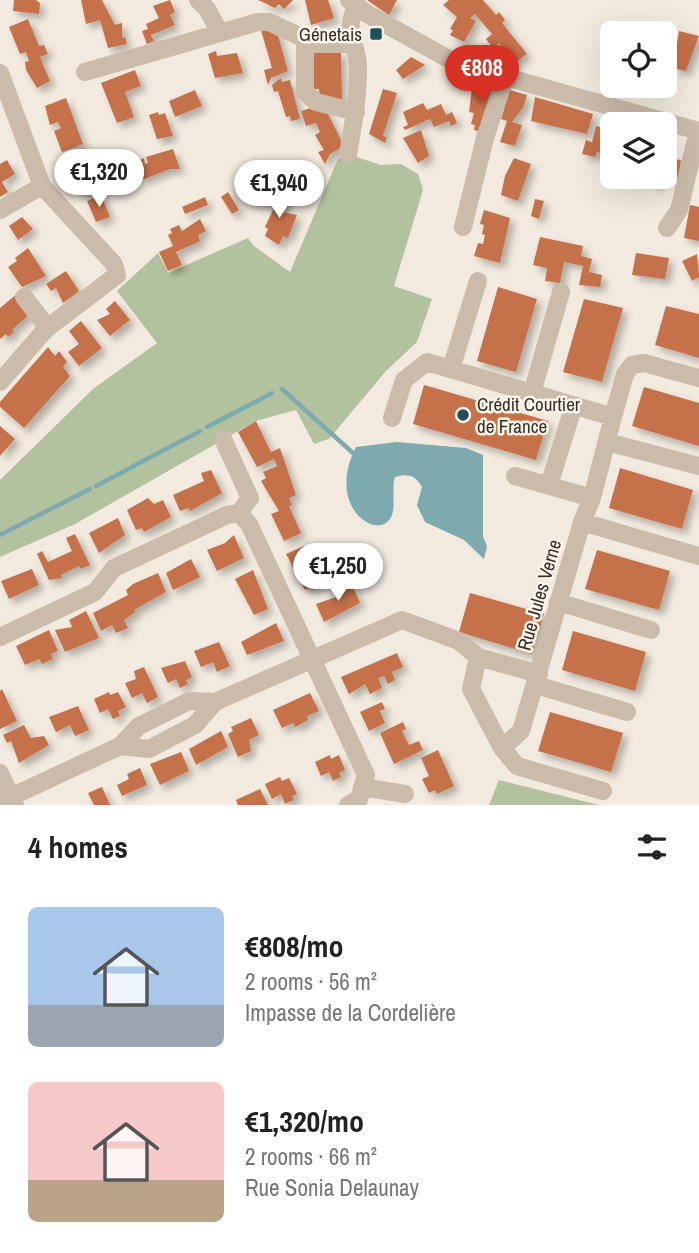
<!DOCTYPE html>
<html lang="en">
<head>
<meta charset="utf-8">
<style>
	:root { --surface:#fff; --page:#f6f6f6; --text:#222; --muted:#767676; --accent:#d93025 }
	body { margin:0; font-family:"Archivo Narrow",sans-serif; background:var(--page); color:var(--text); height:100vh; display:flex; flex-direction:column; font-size:26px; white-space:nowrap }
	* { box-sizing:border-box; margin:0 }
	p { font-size:23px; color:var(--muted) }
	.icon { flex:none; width:38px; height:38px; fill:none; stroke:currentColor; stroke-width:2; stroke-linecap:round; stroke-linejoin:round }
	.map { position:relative; height:805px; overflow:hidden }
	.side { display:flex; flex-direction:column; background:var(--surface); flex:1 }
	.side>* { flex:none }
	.tools { position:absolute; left:600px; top:21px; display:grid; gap:14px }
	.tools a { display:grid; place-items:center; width:77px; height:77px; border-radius:10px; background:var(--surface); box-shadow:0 7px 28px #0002; font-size:35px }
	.price { position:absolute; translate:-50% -60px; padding:0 16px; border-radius:24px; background:#fff; color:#222; font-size:23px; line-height:46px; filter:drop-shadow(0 2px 4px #0008) }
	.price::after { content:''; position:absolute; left:50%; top:42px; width:21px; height:16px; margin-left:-10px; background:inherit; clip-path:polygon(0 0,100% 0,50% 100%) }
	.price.on { background:var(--accent); color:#fff }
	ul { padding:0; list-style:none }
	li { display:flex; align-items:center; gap:21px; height:175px; padding:0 28px }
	li span { display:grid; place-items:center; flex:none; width:196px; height:140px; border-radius:10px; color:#555 }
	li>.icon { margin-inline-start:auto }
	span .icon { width:84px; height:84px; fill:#fffc; stroke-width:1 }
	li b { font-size:30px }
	h2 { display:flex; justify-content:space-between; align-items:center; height:84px; padding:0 28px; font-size:30px }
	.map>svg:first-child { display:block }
</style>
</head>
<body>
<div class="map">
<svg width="699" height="805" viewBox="0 0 699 805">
	<defs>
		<filter id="shadow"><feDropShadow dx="5" dy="5" stdDeviation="3.5" flood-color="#0004"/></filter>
	</defs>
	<rect width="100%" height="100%" fill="#f2eade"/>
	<path fill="#b3c29e" d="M348 154 380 165 401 164 418 174 423 190 394 286 432 299 417 342 386 371 329 439 314 444 296 410 256 421 75 524 0 557V480L93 389 157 343 117 291 158 253 168 273 248 238 254 246 290 272 338 159Z
		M499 780 599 805H489Z"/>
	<path fill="#7daaaf" d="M397 442 466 448 483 455V536L487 546 484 559 464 540 425 522 417 505 422 487C415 475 409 473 395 477 391 489 396 503 392 515 381 544 324 509 356 447Z"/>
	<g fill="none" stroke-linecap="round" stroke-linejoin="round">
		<path stroke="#7daaaf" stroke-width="4.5" d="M282 389 353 453
			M207 427 272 393
			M96 486 200 431
			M0 535 90 489"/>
	</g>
	<path fill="#c5714a" filter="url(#shadow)" d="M14 0H36L40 3 39 14 13 11Z
		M81 0H102L115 25 122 23V38L125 37 127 44 108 48 100 20 86 24Z
		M170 0 175 12 170 15 175 25 151 35 154 41 147 44 142 31 148 29 146 24 159 18 153 6Z
		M258 0H293L284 9 279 4 275 8Z
		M305 0H328L334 18 311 25Z
		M367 0H397L389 15Z
		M449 0H483L496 15 499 12 505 20 502 23 527 54 516 62 499 43 493 48 486 39 492 34 475 14 470 18 476 21 464 42 450 35 453 30 450 29 457 17 443 5Z
		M28 19 39 46 44 45 48 54 40 57 50 81 37 88 26 70 25 62 29 61 26 52 20 54 9 27Z
		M261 30 277 32 288 71 271 78 268 85 264 70 272 68Z
		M679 31 699 36 686 71 673 68Z
		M216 51 217 56 237 53 243 73 215 78 208 54Z
		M341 52 342 101 320 97 319 89H314V53Z
		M411 57 425 65 403 79 396 70Z
		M135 70 141 86 125 92 134 117 117 123 101 83Z
		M281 78 282 82 290 80 300 119 291 121 290 116 286 117 278 91 274 92 272 85Z
		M484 83 498 87 482 132 474 130 475 125 471 124 474 113 469 112 472 88 482 90Z
		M383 89 397 93 383 136 387 137 385 143 369 134Z
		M506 89 527 95 523 108 512 122 522 125 515 146 500 142 507 121 501 119 504 109 500 108Z
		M195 90 202 106 175 117 169 101Z
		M535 97 593 114 587 134 531 121Z
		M66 98 83 144 62 152 54 131 61 128 58 122 50 125 45 106Z
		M423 103 427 110 441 104 446 115 452 112 457 123 451 126 449 121 434 127 430 119 405 130 403 127 408 125 403 112Z
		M314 107 325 108 344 146 330 154 325 164 318 152 324 150 315 135 320 132 316 123 306 126 301 111Z
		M158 112 159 115 165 113 173 136 157 139 149 115Z
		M596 126 604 128 602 134 608 136 604 154 597 152 595 157 582 154 586 140 592 142Z
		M421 130 429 156 418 163 403 138Z
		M173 149 180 169H170L142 180 135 162 144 158 145 164 148 163 146 157Z
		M87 153 100 188 83 195 77 180 70 183 62 163Z
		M665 157 681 160 677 182 661 178 659 186 644 178V182L630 179 631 177H665Z
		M514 158 531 164 518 201 501 195 505 176Z
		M7 160 15 174 2 182 8 192 0 197V164Z
		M249 176 265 200 261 205 257 199 252 201 241 185Z
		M228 192 239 210 232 214 221 197Z
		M274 192 288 198 282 212 297 215 288 238 283 236 279 245 265 236 268 229 265 227 275 206 266 202Z
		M101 195 110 217 96 222 87 201Z
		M205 197 208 205 185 214 182 207Z
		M535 199 544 201 539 219 531 216Z
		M690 205 699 207V241L684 238Z
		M484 210 510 218 500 263 474 256 478 243 483 244 485 235 482 234 484 225 480 224Z
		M22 217 33 229 18 240 9 226Z
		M200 219 206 231 198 235 200 241 176 252 182 265 168 271 159 252 173 246 168 235 172 233 170 229 179 225 182 231Z
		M540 237 583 246 581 256 592 259 589 272 602 275 600 287 579 285 583 266 564 262 560 283 545 281 547 268 533 265Z
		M28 248 46 276 22 287 8 267 17 261 15 258Z
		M636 253 669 258 665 279 632 275Z
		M697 254 699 277 692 281 682 261Z
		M66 271 79 291 63 303 56 288 51 291 46 284Z
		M498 287 537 299 516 372 477 361Z
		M18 293 31 313 12 330 14 332 8 337 6 334 0 339V308Z
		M584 299 623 308 602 382 563 372Z
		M115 301 130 320 110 336 97 320 110 314 106 309Z
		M666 306 699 314V358L655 345Z
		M81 321 102 348 79 366 68 352 79 344 69 331Z
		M48 347 55 356 59 351 67 362 63 367 70 376 24 428 0 407V402Z
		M424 385 548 421 536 460 413 424Z
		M644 387 699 403V446L632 426Z
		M256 421 271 452 280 448 296 495 289 498 292 505 289 506 301 533 284 541 271 514 279 511 261 481 266 478 263 472 277 466 274 459 257 467 238 432Z
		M0 426 15 439 0 456Z
		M620 468 693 490 682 529 609 508Z
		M211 470 222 493 190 511 188 508 180 511 173 495 204 481 201 473Z
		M148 498 154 504 163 500 171 517 144 532 142 528 136 530 127 510Z
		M118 518 125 535 99 553 89 533Z
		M75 534 90 565 80 569 79 566 61 575 62 578 49 580 37 554 42 551 48 562 72 551 66 538Z
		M234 535 244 558 217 571 207 550 225 543Z
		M304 546 319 584 305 590 286 554Z
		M597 550 670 571 659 610 585 589Z
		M191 559 200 577 173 590 166 573Z
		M32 569 39 585 9 599 1 581Z
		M253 570 268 609 254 615 235 579Z
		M158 573 166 592 134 610 136 612 124 620 128 628 116 633 112 625 101 631 93 613 128 595 126 590 133 584Z
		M352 585 360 603 324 622 316 604 336 597 332 589 339 586 341 590Z
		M470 593 544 614 532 654 459 632Z
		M86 611 99 638 65 652 55 630 72 627 69 620Z
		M276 623 284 641 247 655 241 642Z
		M49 630 58 651 51 654 53 659 42 664 39 659 25 665 16 646Z
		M573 631 646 652 635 691 562 670Z
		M219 642 230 666 217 672 213 662 201 667 194 651Z
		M397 653 403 667 392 672 395 680 388 684 384 676 378 678 382 688 370 694 365 684 349 694 341 677Z
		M185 661 192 677 186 680 188 684 180 688 176 679 168 683 161 668Z
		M144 667 158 697 147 703 142 693 132 698 125 683 136 679 134 671Z
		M2 689 17 721 0 729V691Z
		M109 692 110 695 118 692 126 707 118 711 120 716 113 719 108 709 100 713 94 699Z
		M310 693 319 711 307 716 308 720 301 724 295 727 293 723 282 728 273 710Z
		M382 702 385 709 380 711 385 723 369 731 360 712Z
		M78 706 89 730 75 736 70 725 56 732 49 717Z
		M550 712 623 733 611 772 538 751Z
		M251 718 259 735 249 740 251 751 238 757 228 734 233 731 231 727Z
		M403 722 406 729 402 731 409 745 419 741 423 750 394 764 380 733Z
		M24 725 31 738 44 736 49 745 19 763 11 741 7 743 3 735Z
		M221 731 228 747 196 765 189 749Z
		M438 750 454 786 437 794 435 790 429 793 422 779 429 776 421 758Z
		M181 752 189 771 160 785 150 764Z
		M330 755 331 759 339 755 345 770 339 773 341 777 333 781 329 772 321 776 315 762Z
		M140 768 147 785 122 796 117 785 129 779 127 774Z
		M280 777 282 781 289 778 297 794 292 796 294 800 285 804 281 794 272 799 265 784Z
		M102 787 110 805H94L88 793Z
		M260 789 268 805H238L236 800Z"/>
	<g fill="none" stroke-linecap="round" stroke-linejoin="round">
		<path stroke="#cbbbaa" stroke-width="18" d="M198 0 207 9 219 31
			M349 0 369 15 456 63 699 131
			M305 39V92L316 102 356 112
			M85 72 258 22H269L316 44H351
			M0 73 42 186 114 264 117 275 46 329 0 382
			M348 154C353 126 358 99 358 70 359 42 342 39 356 6
			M0 210 42 186
			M463 227 485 138 505 78
			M667 228 679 210 698 131
			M24 297 48 328
			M451 369 478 281
			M532 393 561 292
			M613 417 625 374 632 365 644 363 699 378
			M392 418 404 380 427 362 613 417 592 498 582 522
			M223 439 250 498 239 513
			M607 442 699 466
			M515 476 592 498
			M549 485 574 405
			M558 602 651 630
			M0 637 95 592 114 568 227 515 239 513 249 524 366 775 359 799 348 805
			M478 657 471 689 502 748 517 766 603 791
			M536 685 627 712
			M120 746 149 749 195 725 215 702 402 620 459 641 478 657 539 674
			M502 748 521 731 582 522 699 556
			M0 773 15 805
			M362 787 405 794
			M0 802 120 746 139 726 189 701 215 702"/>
	</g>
	<g fill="#1f515a" stroke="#faf4eb" stroke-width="2.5">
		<rect x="369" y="27" width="14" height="14" rx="3.5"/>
		<circle cx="463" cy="415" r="7"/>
	</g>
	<g text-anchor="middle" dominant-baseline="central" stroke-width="5" stroke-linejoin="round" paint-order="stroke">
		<g font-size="19" fill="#382f29" stroke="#faf4eb" text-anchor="end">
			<text x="362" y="34">Génetais</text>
			<text x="477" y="404" text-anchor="start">Crédit Courtier<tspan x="477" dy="22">de France</tspan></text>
		</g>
		<g font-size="19" fill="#382f29" stroke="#faf4eb">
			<text transform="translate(539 595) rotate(-74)">Rue Jules Verne</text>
		</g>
	</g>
</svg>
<div class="tools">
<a><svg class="icon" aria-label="locate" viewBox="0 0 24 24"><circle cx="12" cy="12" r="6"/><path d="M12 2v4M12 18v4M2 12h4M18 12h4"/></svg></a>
<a><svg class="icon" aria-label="layers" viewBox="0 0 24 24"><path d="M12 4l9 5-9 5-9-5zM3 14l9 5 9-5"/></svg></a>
</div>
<b class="price on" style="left:482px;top:105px">€808</b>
<b class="price" style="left:99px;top:209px">€1,320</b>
<b class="price" style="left:279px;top:220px">€1,940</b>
<b class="price" style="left:338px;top:603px">€1,250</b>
</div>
<section class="side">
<h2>4 homes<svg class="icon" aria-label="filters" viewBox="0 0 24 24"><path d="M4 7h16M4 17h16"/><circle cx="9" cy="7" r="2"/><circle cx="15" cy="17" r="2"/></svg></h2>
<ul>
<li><span style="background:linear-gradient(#a9c7e8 70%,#9aa5b1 0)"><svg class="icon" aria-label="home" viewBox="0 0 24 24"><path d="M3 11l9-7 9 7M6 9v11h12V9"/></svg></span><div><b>€808/mo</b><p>2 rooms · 56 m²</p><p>Impasse de la Cordelière</p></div></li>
<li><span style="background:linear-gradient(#f6c9c9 70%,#b9a48a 0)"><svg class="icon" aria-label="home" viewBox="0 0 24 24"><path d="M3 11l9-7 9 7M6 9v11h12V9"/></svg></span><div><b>€1,320/mo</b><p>2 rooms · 66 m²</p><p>Rue Sonia Delaunay</p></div></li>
</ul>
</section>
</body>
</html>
